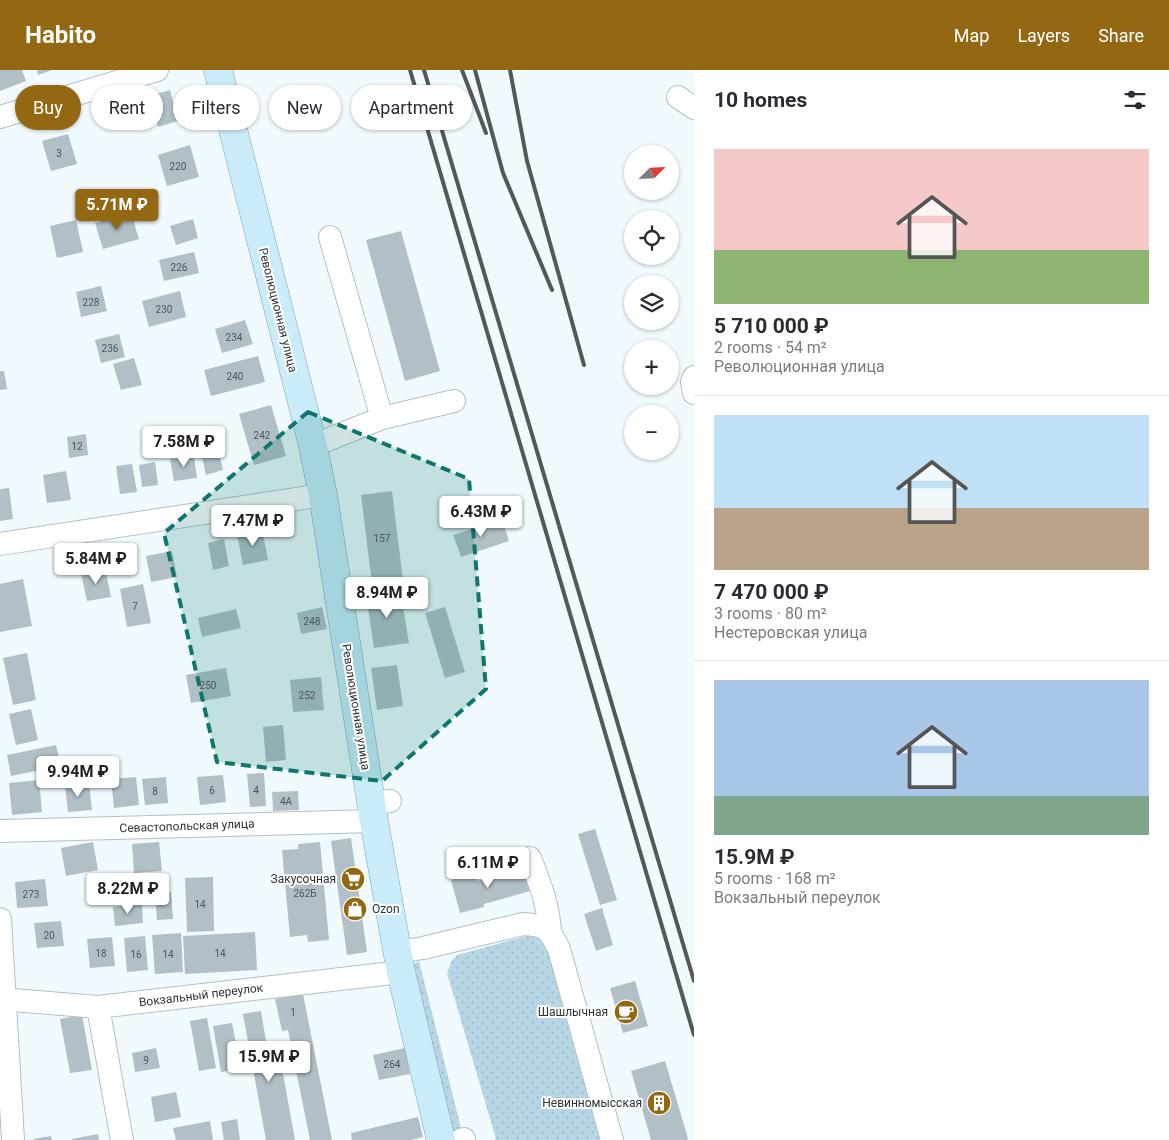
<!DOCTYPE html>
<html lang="en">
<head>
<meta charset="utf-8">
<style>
	:root { --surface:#fff; --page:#f2f2f3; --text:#2b2b33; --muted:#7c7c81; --line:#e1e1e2; --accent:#946813 }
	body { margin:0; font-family:Roboto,sans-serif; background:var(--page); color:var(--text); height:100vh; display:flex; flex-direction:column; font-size:19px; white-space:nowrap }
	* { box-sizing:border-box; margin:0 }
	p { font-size:16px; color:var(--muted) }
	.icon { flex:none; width:28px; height:28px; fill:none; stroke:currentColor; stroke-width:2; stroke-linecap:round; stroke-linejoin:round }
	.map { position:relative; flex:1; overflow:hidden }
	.side { display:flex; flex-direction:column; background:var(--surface); width:475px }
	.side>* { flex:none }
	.top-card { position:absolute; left:15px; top:15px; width:475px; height:45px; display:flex; gap:10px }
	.needle { width:32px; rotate:66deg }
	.buttons { position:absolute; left:624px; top:75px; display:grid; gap:10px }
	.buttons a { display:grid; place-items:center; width:55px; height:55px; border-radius:50%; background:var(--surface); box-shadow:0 1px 4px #0004; font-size:25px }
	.price { position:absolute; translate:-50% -42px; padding:0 11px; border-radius:5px; background:#fff; color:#222; font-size:16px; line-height:32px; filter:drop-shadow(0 1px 2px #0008) }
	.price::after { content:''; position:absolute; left:50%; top:30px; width:15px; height:11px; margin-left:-8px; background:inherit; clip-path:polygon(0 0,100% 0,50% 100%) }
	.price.selected { background:var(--accent); color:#fff }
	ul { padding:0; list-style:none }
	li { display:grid; align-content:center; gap:10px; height:265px; padding:0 20px }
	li+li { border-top:1px solid var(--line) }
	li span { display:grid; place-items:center; height:155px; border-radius:0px; color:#555 }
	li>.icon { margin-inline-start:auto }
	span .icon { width:90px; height:90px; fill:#fffc; stroke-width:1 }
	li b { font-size:21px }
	h2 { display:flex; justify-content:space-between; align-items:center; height:60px; padding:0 20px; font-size:21px }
	.chip { padding:0 18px; border-radius:22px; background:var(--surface); box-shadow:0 1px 4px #0004; font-size:18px; line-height:45px }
	.chip.selected { background:var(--accent); color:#fff }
	header { display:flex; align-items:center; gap:30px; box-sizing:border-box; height:70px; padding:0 25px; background:var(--accent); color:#fff }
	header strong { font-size:24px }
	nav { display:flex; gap:28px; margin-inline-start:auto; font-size:18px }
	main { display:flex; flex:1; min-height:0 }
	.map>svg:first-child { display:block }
</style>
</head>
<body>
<header>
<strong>Habito</strong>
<nav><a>Map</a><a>Layers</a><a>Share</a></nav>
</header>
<main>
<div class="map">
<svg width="694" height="1070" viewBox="0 0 694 1070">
	<defs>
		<pattern id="grass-dots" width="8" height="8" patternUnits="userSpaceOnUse" patternTransform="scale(1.25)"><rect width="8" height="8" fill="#b8d7e6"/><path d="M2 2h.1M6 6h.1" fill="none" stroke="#9eb9c6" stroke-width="1.8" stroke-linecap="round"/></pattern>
	</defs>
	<rect width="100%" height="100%" fill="#f1fafe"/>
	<path fill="url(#grass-dots)" d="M534 864 547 874 605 1070H494L496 1069 447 903 452 890 457 885Z
		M419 891 462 1062 456 1064 453 1061 412 895Z"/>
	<path fill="#b1bfc6" d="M0 0H22L26 11 0 21Z
		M37 0H52L38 5Z
		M170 20 178 51 158 57 149 26Z
		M68 64 77 94 51 101 42 71Z
		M190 75 199 107 167 116 158 85Z
		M131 143 139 169 103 179 95 153Z
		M193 149 198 168 176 175 170 156Z
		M76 150 83 182 57 188 50 156Z
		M401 161 440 301 405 311 366 170Z
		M194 182 199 203 164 211 159 190Z
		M101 216 107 241 81 247 76 222Z
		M180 221 186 247 149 257 142 231Z
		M245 250 253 274 222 283 215 259Z
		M119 264 125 287 101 293 95 270Z
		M258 286 265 312 211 326 204 300Z
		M134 288 142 315 121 320 113 294Z
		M0 301H4L7 319 0 320Z
		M271 335 286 386 254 395 239 344Z
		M86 364 88 385 69 388 67 367Z
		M217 374 223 400 206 405 200 378Z
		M194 386 197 408 174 411 170 389Z
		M155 392 158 415 142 417 139 395Z
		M132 394 137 422 120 424 116 396Z
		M66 401 71 430 47 433 43 405Z
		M9 418 13 449 0 451V419Z
		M392 421 403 510 372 514 361 425Z
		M502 450 509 471 461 487 453 465Z
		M262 459 268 490 243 495 237 464Z
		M224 469 229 496 213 500 208 473Z
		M172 481 177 507 151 512 146 486Z
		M105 498 111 527 87 531 81 503Z
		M23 509 32 556 0 562V514Z
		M143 514 151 553 127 557 120 519Z
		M400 519 409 573 374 578 366 525Z
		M322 537 327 559 301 564 297 543Z
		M445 537 465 602 445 608 425 543Z
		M236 539 241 558 202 567 198 548Z
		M27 583 36 630 13 635 3 588Z
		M397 595 403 636 377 640 371 598Z
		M226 598 231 626 191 633 186 605Z
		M321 607 324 640 293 642 290 610Z
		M31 639 38 670 16 675 9 644Z
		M283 655 286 690 266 692 263 657Z
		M56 675 61 696 11 706 7 685Z
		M264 703 266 736 250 737 247 704Z
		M223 705 226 732 200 735 197 707Z
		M136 707 139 735 114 738 111 709Z
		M166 707 168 733 145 735 142 709Z
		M39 710 42 742 12 745 9 713Z
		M89 714 92 740 68 742 65 716Z
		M298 721 299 740 273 741 272 722Z
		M595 759 617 830 600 835 578 764Z
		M351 768 367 882 347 885 331 771Z
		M93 772 98 800 66 806 61 778Z
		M159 772 162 801 134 803 132 774Z
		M320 772 329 870 308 872 307 865 290 867 282 780 298 779V774Z
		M524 798 530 821 484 834V837L460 843 451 810 475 803 477 811Z
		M213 807 214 861 187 862 185 808Z
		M45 809 48 836 17 838 15 812Z
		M171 822 173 849 157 850 155 823Z
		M142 834 143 853 115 856 113 837Z
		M602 838 613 875 596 881 584 844Z
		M61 851 64 876 37 878 34 853Z
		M255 862 257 900 185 904 183 866Z
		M181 863 183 902 155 904 152 865Z
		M145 866 148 900 127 902 124 868Z
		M112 867 115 896 90 898 87 869Z
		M635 911 648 956 623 963 610 918Z
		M303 924 332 1070H310L288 960 282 961 275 929Z
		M261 941 269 989 280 987 295 1070H266L243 944Z
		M82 945 92 1000 70 1003 60 949Z
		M207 948 216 998 199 1001 190 951Z
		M232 953 241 999 221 1002 213 956Z
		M156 978 160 998 135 1002 132 983Z
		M405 978 410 1004 379 1010 373 985Z
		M665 991 687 1065 688 1070H651L631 1001Z
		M176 1022 181 1047 155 1052 151 1027Z
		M418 1047 423 1067 411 1070H352L351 1063Z
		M237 1049 240 1070H224L221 1052Z
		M210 1051 213 1070H176L173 1058Z
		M98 1064 99 1070H72V1069Z
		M51 1066 52 1070H34V1069Z"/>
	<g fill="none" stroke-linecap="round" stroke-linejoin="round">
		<g stroke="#b1c0c7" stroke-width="24">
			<path id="minor" d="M678 27 694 38
				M0 47 157 0
				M694 307 692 312 694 323
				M382 348 454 331
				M312 372 327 370 382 348 330 167
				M0 474 323 425
				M371 733 390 731
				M0 761 374 751
				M530 788C540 814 548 833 550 861
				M0 849 13 1070
				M398 882 423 878 523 854C546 855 549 859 559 879L612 1070
				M0 929 98 937 401 902
				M98 937 122 1070
				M461 1070 464 1069"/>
		</g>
		<g stroke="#7ca1b2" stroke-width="29">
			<path id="major" d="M218 0 312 372 323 425 374 751 401 902 441 1070"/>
		</g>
		<use href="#minor" stroke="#fff" stroke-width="22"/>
		<use href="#major" stroke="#caebf9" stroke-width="28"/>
		<path stroke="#52585b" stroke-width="4" d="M410 0 694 965
			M424 0 694 911
			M462 0 486 63
			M475 0 503 103 552 220
			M510 0 527 91 584 295"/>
	</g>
	<path fill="#0f766e" fill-opacity="0.2" stroke="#0f766e" stroke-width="4" stroke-dasharray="10 6" stroke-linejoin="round" d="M308 342 469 409 486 619 382 711 217 692 164 463Z"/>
	<defs>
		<g id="supermarket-disc" transform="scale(1.25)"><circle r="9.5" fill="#946813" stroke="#fff"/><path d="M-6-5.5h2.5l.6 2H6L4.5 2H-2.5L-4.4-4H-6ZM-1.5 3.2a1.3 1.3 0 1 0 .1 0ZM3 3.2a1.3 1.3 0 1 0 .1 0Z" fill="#fff"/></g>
		<g id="shop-disc" transform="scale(1.25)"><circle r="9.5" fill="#946813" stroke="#fff"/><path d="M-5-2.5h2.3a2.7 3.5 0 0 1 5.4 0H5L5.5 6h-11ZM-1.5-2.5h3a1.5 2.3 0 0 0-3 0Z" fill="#fff"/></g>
		<g id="cafe-disc" transform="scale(1.25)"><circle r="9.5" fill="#946813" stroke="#fff"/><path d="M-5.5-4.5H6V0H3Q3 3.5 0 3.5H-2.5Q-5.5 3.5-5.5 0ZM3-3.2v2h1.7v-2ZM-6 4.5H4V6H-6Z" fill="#fff"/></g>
		<g id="building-disc" transform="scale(1.25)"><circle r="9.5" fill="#946813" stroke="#fff"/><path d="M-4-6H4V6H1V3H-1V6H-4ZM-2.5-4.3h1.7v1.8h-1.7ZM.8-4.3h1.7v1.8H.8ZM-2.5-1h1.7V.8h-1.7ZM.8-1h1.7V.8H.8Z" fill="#fff"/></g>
	</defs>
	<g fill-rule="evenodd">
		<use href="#supermarket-disc" x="353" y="809"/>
		<use href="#shop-disc" x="355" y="839"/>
		<use href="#cafe-disc" x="626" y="942"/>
		<use href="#building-disc" x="659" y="1033"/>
	</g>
	<g text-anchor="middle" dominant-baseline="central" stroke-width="4" stroke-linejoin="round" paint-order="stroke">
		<g font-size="10" fill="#4e5559">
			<text x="59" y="83">3</text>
			<text x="178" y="96">220</text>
			<text x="179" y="197">226</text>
			<text x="91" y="232">228</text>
			<text x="164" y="239">230</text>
			<text x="234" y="267">234</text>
			<text x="110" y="278">236</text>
			<text x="235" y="306">240</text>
			<text x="262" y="365">242</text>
			<text x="77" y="376">12</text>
			<text x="382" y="468">157</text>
			<text x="135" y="536">7</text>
			<text x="312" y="551">248</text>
			<text x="208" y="615">250</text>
			<text x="307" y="625">252</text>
			<text x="212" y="720">6</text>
			<text x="256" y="720">4</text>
			<text x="155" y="721">8</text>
			<text x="286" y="731">4А</text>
			<text x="305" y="823">262Б</text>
			<text x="31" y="824">273</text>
			<text x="200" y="834">14</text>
			<text x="49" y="865">20</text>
			<text x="101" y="883">18</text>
			<text x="220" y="883">14</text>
			<text x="136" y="884">16</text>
			<text x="168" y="884">14</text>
			<text x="293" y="942">1</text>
			<text x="146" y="990">9</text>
			<text x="392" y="994">264</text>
		</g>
		<g font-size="12" fill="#2d3235" stroke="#fff">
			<text transform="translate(278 240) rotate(76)">Революционная улица</text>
			<text transform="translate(356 637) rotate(81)">Революционная улица</text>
			<text transform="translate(187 756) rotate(-2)">Севастопольская улица</text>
			<text transform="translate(201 925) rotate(-7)">Вокзальный переулок</text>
		</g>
		<g font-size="12" fill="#2d3235" stroke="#fff" text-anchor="end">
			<text x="336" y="809">Закусочная</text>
			<text x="372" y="839" text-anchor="start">Ozon</text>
			<text x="608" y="942">Шашлычная</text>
			<text x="642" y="1033">Невинномысская</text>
		</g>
	</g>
</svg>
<div class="buttons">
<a><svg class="needle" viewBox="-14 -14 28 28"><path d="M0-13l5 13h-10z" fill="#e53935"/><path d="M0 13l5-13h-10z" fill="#7c7c81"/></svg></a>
<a><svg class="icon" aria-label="locate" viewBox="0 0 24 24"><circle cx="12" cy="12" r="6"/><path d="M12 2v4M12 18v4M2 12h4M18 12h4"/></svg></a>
<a><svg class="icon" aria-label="layers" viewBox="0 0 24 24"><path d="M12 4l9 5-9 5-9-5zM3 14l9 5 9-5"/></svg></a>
<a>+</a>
<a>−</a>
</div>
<b class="price selected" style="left:117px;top:161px">5.71M ₽</b>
<b class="price" style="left:184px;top:398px">7.58M ₽</b>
<b class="price" style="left:481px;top:468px">6.43M ₽</b>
<b class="price" style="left:253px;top:477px">7.47M ₽</b>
<b class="price" style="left:96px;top:515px">5.84M ₽</b>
<b class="price" style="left:387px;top:549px">8.94M ₽</b>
<b class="price" style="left:78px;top:728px">9.94M ₽</b>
<b class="price" style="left:488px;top:819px">6.11M ₽</b>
<b class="price" style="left:128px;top:845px">8.22M ₽</b>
<b class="price" style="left:269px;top:1013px">15.9M ₽</b>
<div class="top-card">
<a class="chip selected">Buy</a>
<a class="chip">Rent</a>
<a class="chip">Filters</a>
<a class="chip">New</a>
<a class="chip">Apartment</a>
</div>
</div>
<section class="side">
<h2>10 homes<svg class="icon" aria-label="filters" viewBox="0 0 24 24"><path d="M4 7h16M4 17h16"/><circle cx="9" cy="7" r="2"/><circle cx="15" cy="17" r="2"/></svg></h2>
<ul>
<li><span style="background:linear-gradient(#f6c9c9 65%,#8fb573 0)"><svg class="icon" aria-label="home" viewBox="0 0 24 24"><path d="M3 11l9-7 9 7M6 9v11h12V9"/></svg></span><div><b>5 710 000 ₽</b><p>2 rooms · 54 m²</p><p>Революционная улица</p></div></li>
<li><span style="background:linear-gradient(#bfe0f5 60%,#b9a48a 0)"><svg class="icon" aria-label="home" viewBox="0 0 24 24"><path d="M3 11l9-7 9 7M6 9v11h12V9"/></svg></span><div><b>7 470 000 ₽</b><p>3 rooms · 80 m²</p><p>Нестеровская улица</p></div></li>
<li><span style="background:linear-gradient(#a9c7e8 75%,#7fa58c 0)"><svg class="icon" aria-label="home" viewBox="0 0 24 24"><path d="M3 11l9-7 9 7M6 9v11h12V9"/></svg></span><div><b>15.9M ₽</b><p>5 rooms · 168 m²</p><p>Вокзальный переулок</p></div></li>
</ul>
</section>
</main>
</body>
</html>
